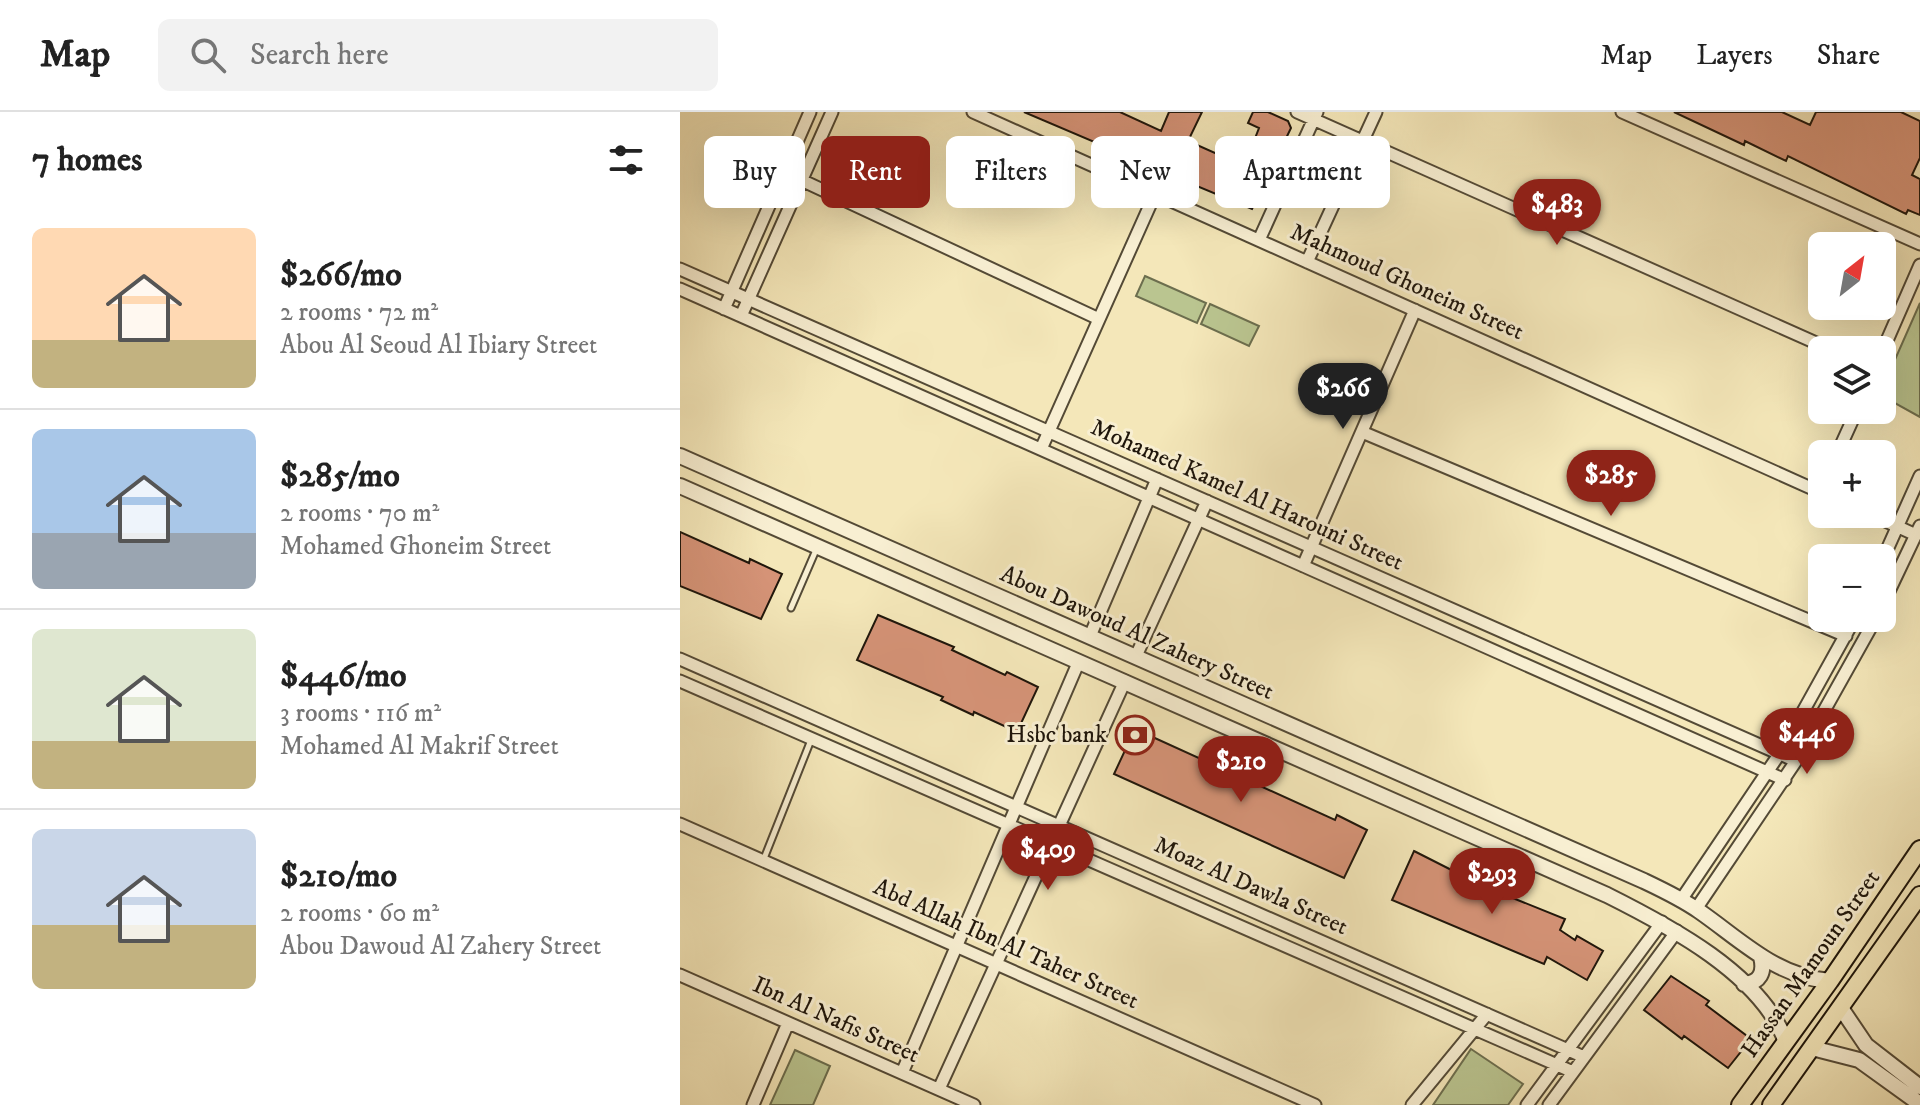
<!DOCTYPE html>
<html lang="en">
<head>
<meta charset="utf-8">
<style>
	:root { --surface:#fff; --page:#f2f2f2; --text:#222; --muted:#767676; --line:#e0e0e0; --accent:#8f2418 }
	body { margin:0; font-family:"IM FELL DW Pica",serif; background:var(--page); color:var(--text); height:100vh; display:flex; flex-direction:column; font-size:30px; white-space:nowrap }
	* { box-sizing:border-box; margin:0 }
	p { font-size:26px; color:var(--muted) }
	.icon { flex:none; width:44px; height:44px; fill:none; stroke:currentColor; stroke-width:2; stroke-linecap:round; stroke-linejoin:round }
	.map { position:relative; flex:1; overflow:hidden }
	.details { display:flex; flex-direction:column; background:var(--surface); width:680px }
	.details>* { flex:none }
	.banner { position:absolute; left:24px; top:24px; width:760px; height:72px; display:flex; gap:16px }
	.needle { width:52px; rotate:31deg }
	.buttons { position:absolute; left:1128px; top:120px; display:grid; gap:16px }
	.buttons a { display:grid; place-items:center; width:88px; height:88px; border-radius:12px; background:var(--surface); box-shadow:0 8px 32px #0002; font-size:40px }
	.price { position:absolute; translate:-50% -68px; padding:0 18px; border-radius:28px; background:var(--accent); color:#fff; font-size:26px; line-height:52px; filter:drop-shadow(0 2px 4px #0008) }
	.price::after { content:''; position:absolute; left:50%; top:48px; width:24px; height:18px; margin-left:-12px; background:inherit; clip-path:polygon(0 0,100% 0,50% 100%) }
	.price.on { background:#222; color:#fff }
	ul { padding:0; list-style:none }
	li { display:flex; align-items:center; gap:24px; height:200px; padding:0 32px }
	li+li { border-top:2px solid var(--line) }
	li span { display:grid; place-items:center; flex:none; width:224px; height:160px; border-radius:12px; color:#555 }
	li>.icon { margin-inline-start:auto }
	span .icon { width:96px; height:96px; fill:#fffc; stroke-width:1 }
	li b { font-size:34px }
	h2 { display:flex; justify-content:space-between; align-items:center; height:96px; padding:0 32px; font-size:34px }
	.pill { padding:0 28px; border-radius:12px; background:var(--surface); box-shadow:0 8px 32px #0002; font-size:28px; line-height:72px }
	.pill.on { background:var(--accent); color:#fff }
	header { display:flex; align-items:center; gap:48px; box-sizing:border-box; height:112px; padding:0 40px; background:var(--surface); border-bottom:2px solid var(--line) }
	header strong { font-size:38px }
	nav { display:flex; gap:44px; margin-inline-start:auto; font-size:28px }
	.search { width:560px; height:72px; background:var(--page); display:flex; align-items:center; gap:20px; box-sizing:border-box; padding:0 28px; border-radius:12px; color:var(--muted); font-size:30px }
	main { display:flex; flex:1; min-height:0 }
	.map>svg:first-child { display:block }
</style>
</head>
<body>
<header>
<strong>Map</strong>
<div class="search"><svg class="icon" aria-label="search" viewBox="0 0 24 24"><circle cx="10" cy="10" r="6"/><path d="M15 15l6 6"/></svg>Search here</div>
<nav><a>Map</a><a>Layers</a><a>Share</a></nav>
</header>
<main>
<section class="details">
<h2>7 homes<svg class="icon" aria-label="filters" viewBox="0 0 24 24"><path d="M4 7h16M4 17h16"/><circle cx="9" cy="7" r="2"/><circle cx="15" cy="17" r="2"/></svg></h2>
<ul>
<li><span style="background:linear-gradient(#ffd9b3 70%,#c2b280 0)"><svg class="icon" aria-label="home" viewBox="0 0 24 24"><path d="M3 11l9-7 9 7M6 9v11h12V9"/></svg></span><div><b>$266/mo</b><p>2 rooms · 72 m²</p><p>Abou Al Seoud Al Ibiary Street</p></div></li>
<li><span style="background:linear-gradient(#a9c7e8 65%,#9aa5b1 0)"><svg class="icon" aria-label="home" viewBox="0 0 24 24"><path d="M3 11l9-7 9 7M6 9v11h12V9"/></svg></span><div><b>$285/mo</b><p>2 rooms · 70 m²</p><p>Mohamed Ghoneim Street</p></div></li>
<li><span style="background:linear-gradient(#dfe7d0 70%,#c2b280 0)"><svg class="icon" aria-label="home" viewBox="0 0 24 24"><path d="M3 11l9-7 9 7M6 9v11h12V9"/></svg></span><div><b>$446/mo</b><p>3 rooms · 116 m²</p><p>Mohamed Al Makrif Street</p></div></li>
<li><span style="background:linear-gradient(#c9d6e8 60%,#c2b280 0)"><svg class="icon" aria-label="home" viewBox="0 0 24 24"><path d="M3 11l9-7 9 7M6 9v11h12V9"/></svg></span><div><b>$210/mo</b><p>2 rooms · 60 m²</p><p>Abou Dawoud Al Zahery Street</p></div></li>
</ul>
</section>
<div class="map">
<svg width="1240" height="993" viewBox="0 0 1240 993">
	<rect width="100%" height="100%" fill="#f4e7b9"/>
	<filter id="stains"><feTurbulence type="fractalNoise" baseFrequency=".0025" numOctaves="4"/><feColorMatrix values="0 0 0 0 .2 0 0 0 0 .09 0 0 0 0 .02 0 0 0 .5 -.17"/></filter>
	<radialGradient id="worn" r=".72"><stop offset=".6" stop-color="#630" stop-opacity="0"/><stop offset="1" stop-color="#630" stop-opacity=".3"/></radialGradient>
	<path fill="#bac590" stroke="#6c6e4e" stroke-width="2" d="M465 164 526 191 517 211 456 184Z
		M1240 191V305L1202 284V277Z
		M530 192 579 214 569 234 521 212Z
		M791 937 843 972 828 993H753Z
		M115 938 150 954 133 993H90Z"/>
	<path fill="#d59377" stroke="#1f160b" stroke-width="2" d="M344 0H440L481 19 489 0H522L508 29 555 50 556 48 571 55 581 32 574 29 579 16 568 11 573 0H588L608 9 611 16 572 97 457 49 456 52 430 40 431 37Z
		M994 0H1102L1130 13 1136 0H1221L1240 9V46L1232 63 1240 67V103L1228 98 1226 102 1108 44 1106 49 1065 29 1064 33Z
		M0 420 69 451 70 447 102 462 81 507 0 474Z
		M198 503 274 535 272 538 325 563 327 560 358 575 337 620 294 600 293 603 261 588 263 585 177 548Z
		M455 617 655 708 657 703 687 718 664 766 434 662Z
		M734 739 803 774 885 807 880 818 895 828 897 824 923 839 907 868 867 845 864 852 712 788Z
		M991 864 1029 889 1026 893 1071 927 1048 956 1004 924 1002 927 964 898Z"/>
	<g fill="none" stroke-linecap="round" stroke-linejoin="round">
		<g stroke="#544a36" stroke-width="9">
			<path id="service" d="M111 496 136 438
				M83 749 131 628"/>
		</g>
		<g stroke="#544a36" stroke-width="15">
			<path id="minor" d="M293 0 1142 381
				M617 0 1152 238
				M942 0 1240 132
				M104 60 419 207
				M579 128 637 0
				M627 150 696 0
				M0 157 1116 649
				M0 177 1105 668
				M44 197 130 0
				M61 204 152 0
				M1202 240 1240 153
				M682 320 1166 524
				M361 337 475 82
				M1157 342 1177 298
				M1190 402 1236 423
				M1202 449 1240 364
				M623 454 735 198
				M1202 494 1240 414
				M410 524 477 367
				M456 544 527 389
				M0 547 904 945
				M0 569 893 960
				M0 712 635 993
				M1001 788 1100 641 1175 506
				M1016 797 1116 649 1196 506
				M0 863 294 993
				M222 961 399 549
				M259 977 445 569
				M73 993 108 911
				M732 993 807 902
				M847 993 982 810
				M869 993 997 819"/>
		</g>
		<g stroke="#544a36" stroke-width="18">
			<path id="tertiary" d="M0 344 964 769C983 778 1002 787 1019 799 1061 828 1096 865 1150 869
				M0 374 927 783C989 814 1081 862 1106 930
				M1064 872C1080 871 1085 860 1081 845
				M1161 896 1186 933 1240 975
				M1132 936 1179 948 1240 992"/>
		</g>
		<g stroke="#1f160b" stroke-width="20">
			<path id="primary" d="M1060 993 1150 869 1240 737
				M1091 993 1240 783"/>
		</g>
		<use href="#service" stroke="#f8efd2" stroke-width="5"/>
		<use href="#minor" stroke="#f8efd2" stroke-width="11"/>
		<use href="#tertiary" stroke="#f8efd2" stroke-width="14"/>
		<use href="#primary" stroke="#f4e7b9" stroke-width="16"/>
	</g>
	<defs>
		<g id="bank-ring" transform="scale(2)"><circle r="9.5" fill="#f8efd2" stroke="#8f2418" stroke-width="1.5"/><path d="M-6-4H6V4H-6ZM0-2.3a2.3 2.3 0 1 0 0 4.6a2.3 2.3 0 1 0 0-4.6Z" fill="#8f2418"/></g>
	</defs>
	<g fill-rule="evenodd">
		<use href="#bank-ring" x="455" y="623"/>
	</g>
	<g text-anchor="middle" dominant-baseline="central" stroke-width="6" stroke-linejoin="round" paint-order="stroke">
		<g font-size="24" fill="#1f160b" stroke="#f8efd2">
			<text transform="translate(727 170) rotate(24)">Mahmoud Ghoneim Street</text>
			<text transform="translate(567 383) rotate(24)">Mohamed Kamel Al Harouni Street</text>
			<text transform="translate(457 521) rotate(24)">Abou Dawoud Al Zahery Street</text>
			<text transform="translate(571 774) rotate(24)">Moaz Al Dawla Street</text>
			<text transform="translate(326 832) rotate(24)">Abd Allah Ibn Al Taher Street</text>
			<text transform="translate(1131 852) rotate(-55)">Hassan Mamoun Street</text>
			<text transform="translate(156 908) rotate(24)">Ibn Al Nafis Street</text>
		</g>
		<g font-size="24" fill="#1f160b" stroke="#f8efd2" text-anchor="end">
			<text x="427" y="623">Hsbc bank</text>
		</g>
	</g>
	<rect width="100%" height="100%" filter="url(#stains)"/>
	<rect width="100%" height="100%" fill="url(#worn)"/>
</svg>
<div class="buttons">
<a><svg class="needle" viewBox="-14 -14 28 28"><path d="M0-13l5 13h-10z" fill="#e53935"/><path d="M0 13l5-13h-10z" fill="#767676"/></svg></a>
<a><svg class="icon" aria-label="layers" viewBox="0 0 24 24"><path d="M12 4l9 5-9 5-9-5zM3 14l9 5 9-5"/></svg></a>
<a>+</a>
<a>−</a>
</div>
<b class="price" style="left:877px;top:135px">$483</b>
<b class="price on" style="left:663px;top:319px">$266</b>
<b class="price" style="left:931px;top:406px">$285</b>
<b class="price" style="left:1127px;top:664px">$446</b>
<b class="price" style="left:561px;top:692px">$210</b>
<b class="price" style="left:368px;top:780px">$409</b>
<b class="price" style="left:812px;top:804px">$293</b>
<div class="banner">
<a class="pill">Buy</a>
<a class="pill on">Rent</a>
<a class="pill">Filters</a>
<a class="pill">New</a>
<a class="pill">Apartment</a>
</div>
</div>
</main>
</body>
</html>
